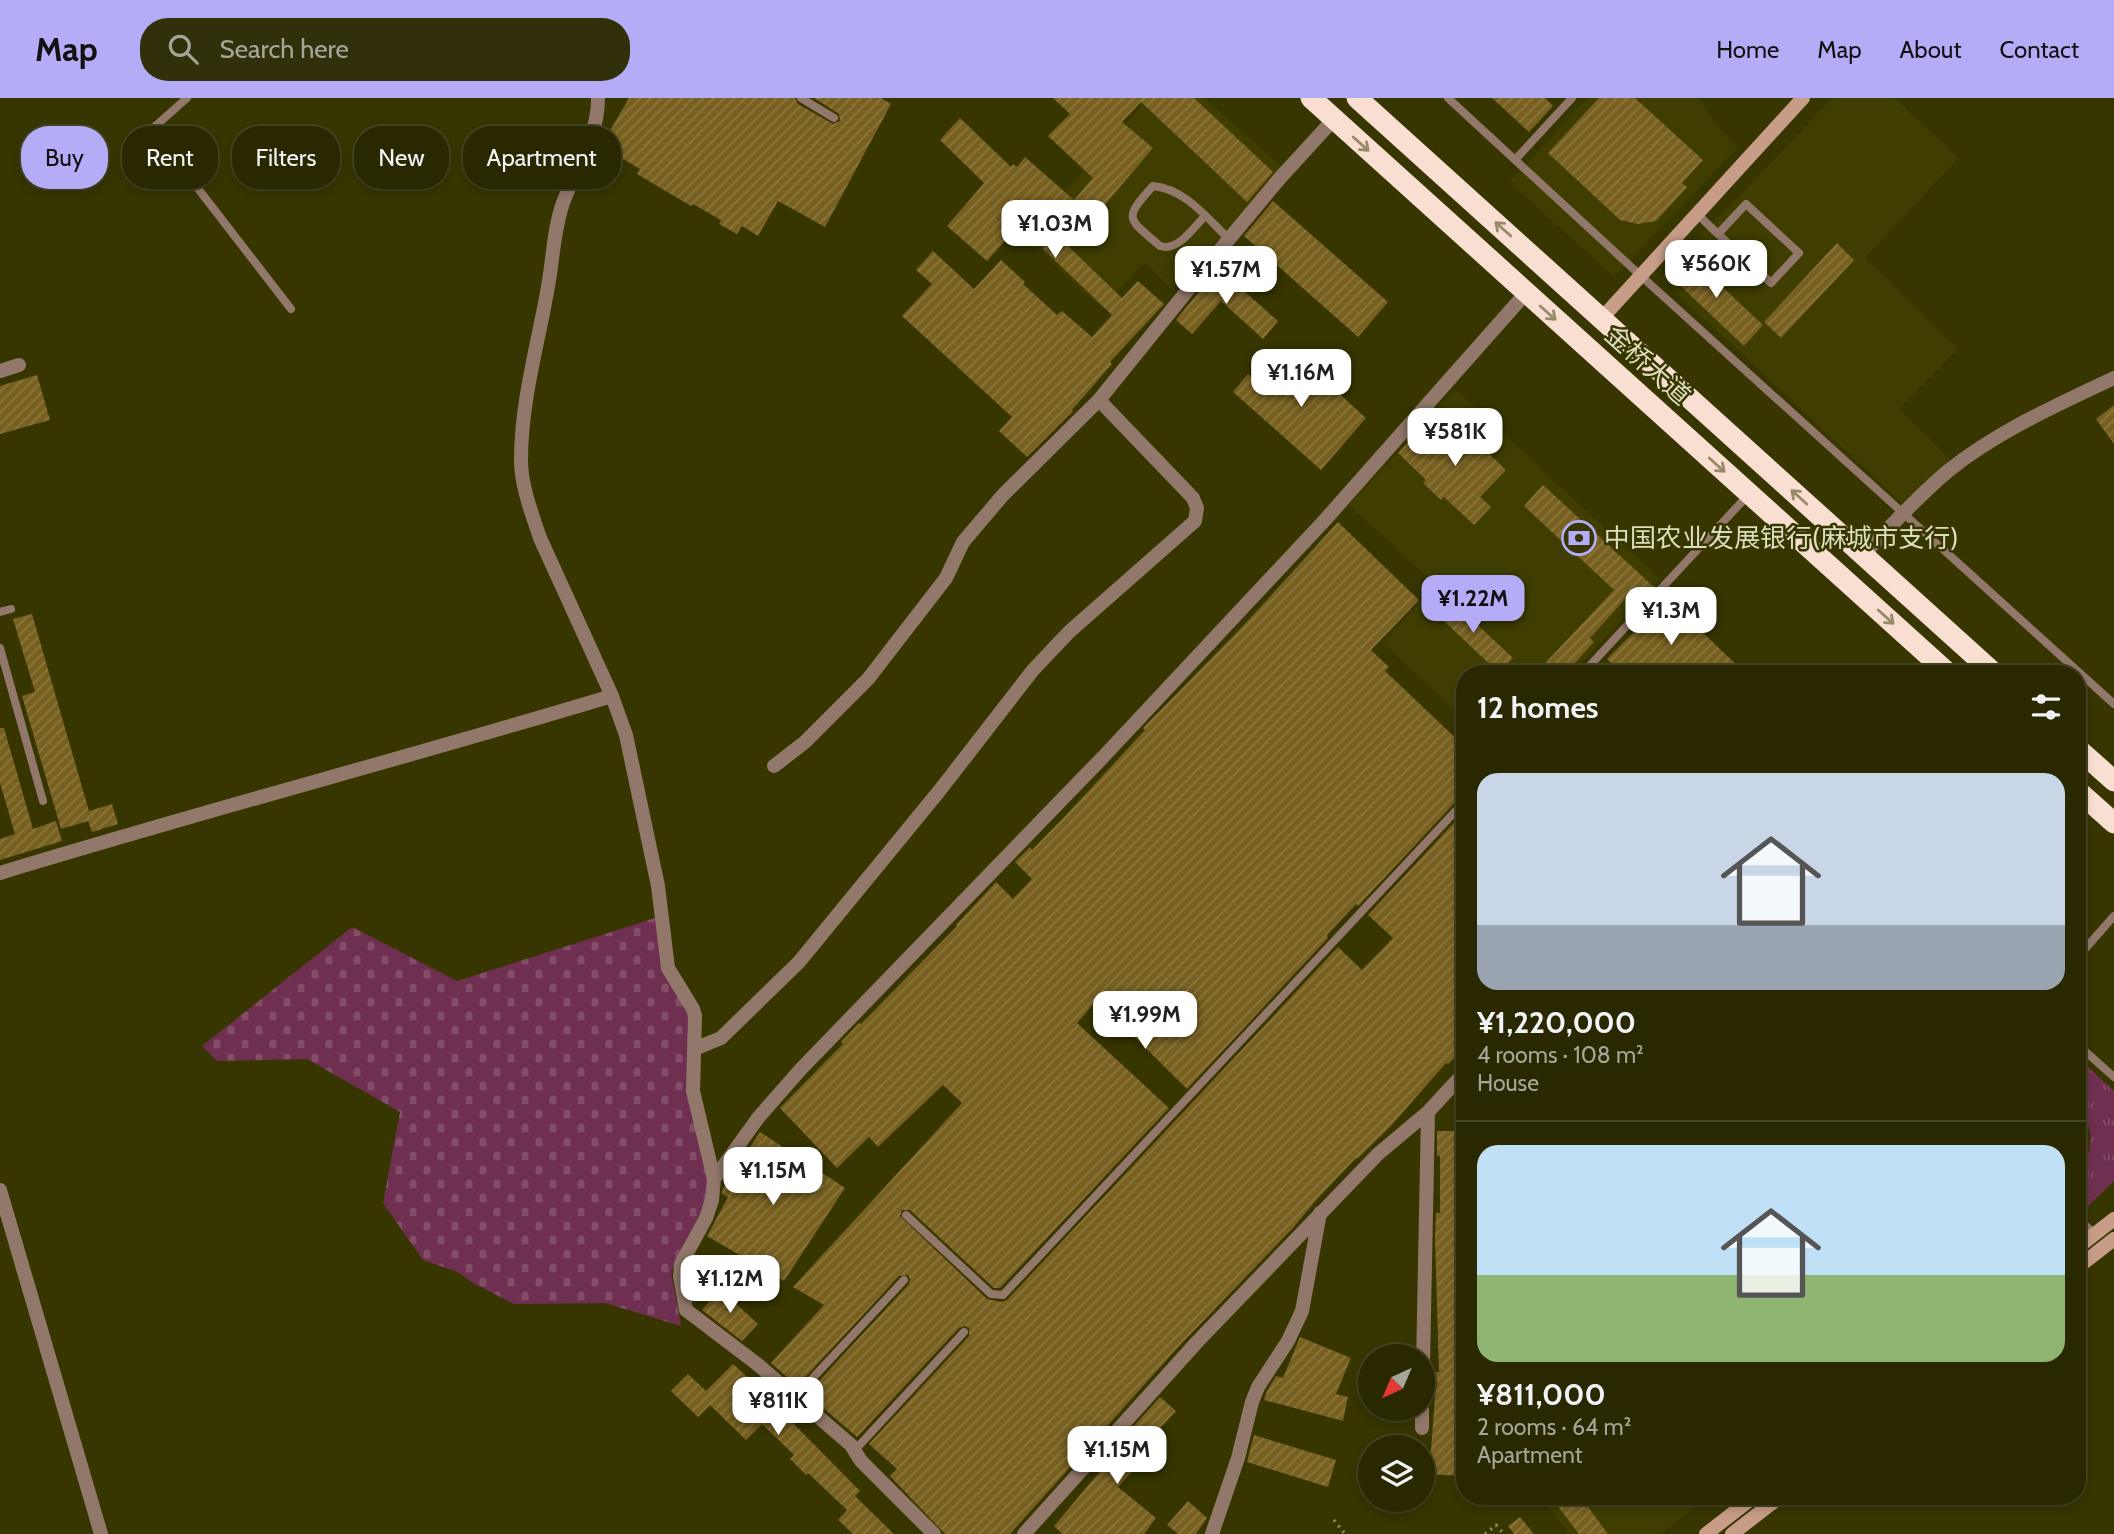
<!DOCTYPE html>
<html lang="en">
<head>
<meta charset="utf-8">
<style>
	:root { --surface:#292801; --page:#31300b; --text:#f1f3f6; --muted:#a5a699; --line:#454423; --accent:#b5acf8 }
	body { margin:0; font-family:Cabin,"Noto Sans SC",sans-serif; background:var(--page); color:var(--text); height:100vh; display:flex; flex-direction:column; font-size:26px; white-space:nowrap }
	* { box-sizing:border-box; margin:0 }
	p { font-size:23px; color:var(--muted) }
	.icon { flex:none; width:38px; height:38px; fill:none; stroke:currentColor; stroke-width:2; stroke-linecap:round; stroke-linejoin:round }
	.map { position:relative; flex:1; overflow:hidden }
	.details { position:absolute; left:1456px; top:567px; width:630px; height:840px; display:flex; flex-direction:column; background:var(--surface); border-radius:28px; box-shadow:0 4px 10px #0003,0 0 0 2px var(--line) }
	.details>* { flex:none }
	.hud { position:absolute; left:21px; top:28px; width:665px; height:63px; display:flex; gap:14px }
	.needle { width:46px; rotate:224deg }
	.fabs { position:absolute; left:1358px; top:1246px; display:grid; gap:14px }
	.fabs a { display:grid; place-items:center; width:77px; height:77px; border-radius:50%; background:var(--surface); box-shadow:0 4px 10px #0003,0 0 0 2px var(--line); font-size:35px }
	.price { position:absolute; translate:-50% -60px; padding:0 16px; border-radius:14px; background:#fff; color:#222; font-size:23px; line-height:46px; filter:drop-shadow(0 2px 4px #0008) }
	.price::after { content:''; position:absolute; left:50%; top:42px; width:21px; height:16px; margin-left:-10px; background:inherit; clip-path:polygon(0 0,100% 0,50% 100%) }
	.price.active { background:var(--accent); color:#111 }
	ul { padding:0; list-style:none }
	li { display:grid; align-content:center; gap:14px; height:371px; padding:0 21px }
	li+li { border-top:2px solid var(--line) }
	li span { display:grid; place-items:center; height:217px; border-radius:21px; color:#555 }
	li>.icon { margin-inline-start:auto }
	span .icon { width:126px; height:126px; fill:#fffc; stroke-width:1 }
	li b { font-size:30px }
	h2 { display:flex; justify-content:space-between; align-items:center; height:84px; padding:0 21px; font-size:30px }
	.pill { padding:0 24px; border-radius:28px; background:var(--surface); box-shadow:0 4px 10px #0003,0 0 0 2px var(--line); font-size:24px; line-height:63px }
	.pill.active { background:var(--accent); color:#111 }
	header { display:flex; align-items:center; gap:42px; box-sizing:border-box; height:98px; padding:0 35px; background:var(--accent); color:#111 }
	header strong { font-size:33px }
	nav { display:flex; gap:38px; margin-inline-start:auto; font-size:24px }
	.search { width:490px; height:63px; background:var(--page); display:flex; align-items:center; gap:18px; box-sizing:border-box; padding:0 24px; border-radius:28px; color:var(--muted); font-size:26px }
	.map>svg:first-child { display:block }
</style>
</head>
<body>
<header>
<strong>Map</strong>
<div class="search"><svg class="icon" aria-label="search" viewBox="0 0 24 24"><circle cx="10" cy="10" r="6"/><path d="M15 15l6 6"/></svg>Search here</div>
<nav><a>Home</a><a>Map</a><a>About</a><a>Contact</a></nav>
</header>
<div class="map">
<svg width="2114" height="1436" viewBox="0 0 2114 1436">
	<defs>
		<pattern id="grass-tufts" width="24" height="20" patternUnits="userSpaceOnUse" patternTransform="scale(1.75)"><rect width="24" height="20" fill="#6f2f51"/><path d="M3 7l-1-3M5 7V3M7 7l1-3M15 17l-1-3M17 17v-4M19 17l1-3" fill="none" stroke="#834d68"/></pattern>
		<pattern id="cemetery-stones" width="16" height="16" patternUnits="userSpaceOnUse" patternTransform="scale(1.75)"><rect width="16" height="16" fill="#6f2f51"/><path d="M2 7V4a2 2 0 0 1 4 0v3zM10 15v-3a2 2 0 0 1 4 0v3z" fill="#834d68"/></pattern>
		<pattern id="building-hatch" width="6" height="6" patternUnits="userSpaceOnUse" patternTransform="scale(1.75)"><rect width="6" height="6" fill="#786120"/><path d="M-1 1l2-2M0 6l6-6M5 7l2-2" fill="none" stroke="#8b773e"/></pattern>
	</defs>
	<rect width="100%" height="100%" fill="#373601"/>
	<path fill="#3f3e00" d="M1149 0H1205L1283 70 1173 192 1144 164 1103 211 1024 139Z
		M1587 0H1698L1724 36 1738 49 1614 179 1510 84Z
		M1833 0H1895L1958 60 1865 160 1958 251 1899 311 1950 361 1902 405 1660 180Z
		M1456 292 1660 481 1571 576H1465V622L1383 545 1436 487 1349 407Z
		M1541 1398H1710L1660 1436H1569Z"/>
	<path fill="url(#grass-tufts)" d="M2077 959 2114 993V1083L2081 1115 2077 1111V1071L2089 1054 2091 1037 2086 1020 2077 1009Z"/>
	<path fill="url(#cemetery-stones)" d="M655 820 688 913 708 1079 706 1106 671 1174 681 1228 605 1205 514 1206 473 1185 458 1174 423 1162 383 1105 400 1014 307 961 217 963 202 948 352 829 457 883Z"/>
	<path fill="url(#building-hatch)" d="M629 0H795L798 6 833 26 840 23 839 16 814 0H881L891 6 825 129 778 103 758 138 742 128 737 136 719 126 721 122 693 106 691 108 637 76 640 71 601 48Z
		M1053 0H1194L1273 74 1247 104 1141 4 1122 24 1153 50 1069 149 1122 200 1138 183 1164 206 1110 264 1112 266 1072 312 1073 313 1027 359 999 333 1012 319 902 218 932 186 916 172 933 153 974 191 1001 162 1025 184 1023 186 1057 217 1062 213 1092 239 1112 217 1042 150 1060 130 1035 109 987 163 947 128 984 85 940 42 960 20 1011 69 1013 66 1017 69 1025 59 1074 102 1093 80 1048 38 1070 16Z
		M1492 0H1545L1553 8 1529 34Z
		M1599 0H1635L1703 62 1682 85 1687 89 1656 123 1638 126 1620 122 1548 55Z
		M1273 103 1388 204 1358 239 1244 138Z
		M1837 145 1854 162 1781 240 1764 224Z
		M1687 156 1763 227 1744 248 1668 176Z
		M1218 170 1278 223 1263 241 1221 203 1192 236 1176 222Z
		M1281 252 1317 285 1322 280 1366 320 1321 372 1233 294 1248 276 1254 281Z
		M37 277 50 322 0 336V288Z
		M2114 307V346L2096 321Z
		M1448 317 1506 372 1480 399 1491 409 1474 427 1444 399 1441 402 1423 385 1426 382 1398 355 1414 338 1421 345Z
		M1543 387 1654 489 1635 510 1625 501 1590 540 1594 544 1565 576H1535L1614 492 1524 408Z
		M1338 424 1419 502 1371 552 1389 569 1385 573 1465 649V697L1460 699 1358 808 1356 806 1327 837 1328 840 1187 991 1097 902 1077 925 1169 1010 1000 1190H994L910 1112H902L900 1118 987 1201 1002 1204 1007 1202 1338 849 1362 872 1393 840 1368 817 1465 713V949L1448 966 1446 965 1389 1030 1357 1061 1356 1060 1318 1100 1292 1131 1180 1247 1010 1436H945L890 1378 897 1371 869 1346 969 1238V1230L965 1228 959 1230 857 1339 807 1296 909 1186 910 1181 908 1177 899 1178 797 1288 771 1265 824 1207 793 1189 962 1005 943 987 878 1049 869 1039 837 1070 780 1010 843 946 841 944 859 925 861 926 957 828 956 827 996 784 1013 801 1032 781 1015 764 1030 749 1032 752 1069 714 1145 632 1143 630 1245 526Z
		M1440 498 1466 522 1469 519 1513 560 1499 575 1429 509Z
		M1664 498 1699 531 1746 576H1622L1607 561 1647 521 1644 519Z
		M32 516 89 713 112 706 118 726 92 734 88 723 61 731 22 598 35 594 13 521Z
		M0 630H4L33 731 56 723 62 743 0 762V741L15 736 0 685Z
		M1437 1033H1465V1378L1423 1376 1425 1352 1431 1353 1435 1298 1434 1274H1439L1435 1139 1436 1115H1440V1058H1437Z
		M760 1034 845 1090 784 1183 707 1138 728 1099 722 1096 723 1090Z
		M720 1191 758 1226 742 1243 702 1212Z
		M1300 1239 1351 1260 1336 1296 1348 1299 1343 1323 1264 1302 1267 1293 1276 1278 1283 1280Z
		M733 1266 755 1286 760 1281 785 1303 778 1310 860 1393 855 1398 894 1436H853L838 1422 847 1412 808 1375 806 1377 790 1361 794 1357 762 1326 746 1342 710 1307 698 1319 671 1293 688 1276 706 1293Z
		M1160 1299 1176 1313 1143 1348 1150 1354 1118 1389 1156 1420 1144 1436H1062L1054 1428 1127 1341 1124 1339Z
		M1254 1337 1336 1362 1328 1389 1247 1364Z
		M1550 1398H1580L1608 1436H1579Z
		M1188 1403 1207 1420 1196 1436H1178L1167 1427Z
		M1520 1419 1534 1436H1514L1508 1428Z"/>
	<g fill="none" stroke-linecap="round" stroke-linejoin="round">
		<path stroke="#8a8a5f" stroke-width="3.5" stroke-dasharray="2 5" stroke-linecap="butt" d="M1334 1422 1345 1436
			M1485 1436 1496 1427 1504 1436"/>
		<path stroke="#92786a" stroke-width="8" d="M187 0 152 31 291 211
			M801 0 834 20
			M1448 0 1641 178 2114 606
			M1515 62 1572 0
			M1746 106 1799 155 1771 185 1718 136Z
			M1697 116 1718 136
			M1205 118C1193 130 1178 154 1160 148 1128 120 1122 122 1153 88 1185 91 1206 119 1229 141
			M0 514 11 511
			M0 550 43 703
			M1582 576 1749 396
			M2077 860 2114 818
			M2077 946 2114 979
			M906 1117 991 1196 1003 1197 1465 703
			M2077 1120 2095 1136
			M795 1299 904 1182
			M854 1353 964 1234"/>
		<path stroke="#92786a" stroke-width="14" d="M598 0C598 40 576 69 563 105 553 133 553 165 547 194 537 250 521 305 521 362 521 388 532 416 540 440L612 598 626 637 658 788 668 870 693 911 695 918 693 993 714 1081 712 1102 706 1120 681 1166 680 1178 686 1212 757 1266 851 1347 861 1363 934 1436
			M0 273 19 267
			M1863 457C1891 428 1918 398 1948 373 1998 333 2057 307 2114 280
			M774 668 805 644 868 581 946 480 963 444 1003 397 1099 302 1229 141 1280 80 1334 21
			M0 775C203 713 409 659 612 598
			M694 951 721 940 799 864 940 692 1033 572 1069 534 1195 423 1197 410 1193 400 1099 302
			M714 1081 758 1020 800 972 1104 658 1324 423 1526 195
			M0 1092 101 1436
			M1423 1267 1428 1014
			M1422 1330V1311
			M1024 1436 1197 1244 1378 1056 1428 1014 1465 974
			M1212 1436 1238 1360 1252 1304 1258 1289 1288 1243 1302 1213 1320 1115"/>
		<path stroke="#c79d87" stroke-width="14" d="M1602 220 1803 0
			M2077 1150 2114 1121
			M2077 1170 2114 1141
			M1706 1436 1755 1398
			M1732 1436 1781 1398"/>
		<path stroke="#f9dfd1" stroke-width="21" d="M1311 0 1949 576
			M1357 0 1995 576
			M2077 650 2114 683
			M2077 692 2114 725"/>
	</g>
	<defs><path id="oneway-shaft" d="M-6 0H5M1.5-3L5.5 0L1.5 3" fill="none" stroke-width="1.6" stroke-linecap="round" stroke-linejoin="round" transform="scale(1.75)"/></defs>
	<g stroke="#988a69">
		<use href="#oneway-shaft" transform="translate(1361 46) rotate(42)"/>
		<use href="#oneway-shaft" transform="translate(1503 131) rotate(-138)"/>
		<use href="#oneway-shaft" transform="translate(1548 215) rotate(42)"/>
		<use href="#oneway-shaft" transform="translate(1717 367) rotate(42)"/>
		<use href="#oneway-shaft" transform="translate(1799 399) rotate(-138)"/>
		<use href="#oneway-shaft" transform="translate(1886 519) rotate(42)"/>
	</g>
	<defs>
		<g id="bank-ring" transform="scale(1.75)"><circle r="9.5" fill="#373601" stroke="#b5acf8" stroke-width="1.5"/><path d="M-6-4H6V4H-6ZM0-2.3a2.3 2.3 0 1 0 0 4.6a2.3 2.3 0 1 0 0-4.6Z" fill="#b5acf8"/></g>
	</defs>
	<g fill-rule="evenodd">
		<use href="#bank-ring" x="1579" y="440"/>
	</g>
	<g text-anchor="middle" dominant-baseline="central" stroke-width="5" stroke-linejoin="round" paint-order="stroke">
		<g font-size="26" fill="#dbddbc" stroke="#373601">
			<text transform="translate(1648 267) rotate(42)">金桥大道</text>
		</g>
		<g font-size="26" fill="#dbddbc" stroke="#373601" text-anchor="start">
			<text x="1604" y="440">中国农业发展银行(麻城市支行)</text>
		</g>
	</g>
</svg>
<div class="fabs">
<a><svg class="needle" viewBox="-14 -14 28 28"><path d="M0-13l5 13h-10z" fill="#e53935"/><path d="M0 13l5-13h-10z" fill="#a5a699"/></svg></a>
<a><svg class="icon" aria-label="layers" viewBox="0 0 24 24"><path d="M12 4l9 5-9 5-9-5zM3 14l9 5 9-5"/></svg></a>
</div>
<b class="price" style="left:1055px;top:162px">¥1.03M</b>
<b class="price" style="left:1716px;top:202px">¥560K</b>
<b class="price" style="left:1226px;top:208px">¥1.57M</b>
<b class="price" style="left:1301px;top:311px">¥1.16M</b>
<b class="price" style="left:1455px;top:370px">¥581K</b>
<b class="price active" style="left:1473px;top:537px">¥1.22M</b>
<b class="price" style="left:1671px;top:549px">¥1.3M</b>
<b class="price" style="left:1145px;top:953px">¥1.99M</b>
<b class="price" style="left:773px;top:1109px">¥1.15M</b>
<b class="price" style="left:730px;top:1217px">¥1.12M</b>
<b class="price" style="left:778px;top:1339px">¥811K</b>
<b class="price" style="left:1117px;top:1388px">¥1.15M</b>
<div class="hud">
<a class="pill active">Buy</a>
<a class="pill">Rent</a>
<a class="pill">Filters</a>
<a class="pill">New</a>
<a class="pill">Apartment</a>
</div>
<section class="details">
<h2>12 homes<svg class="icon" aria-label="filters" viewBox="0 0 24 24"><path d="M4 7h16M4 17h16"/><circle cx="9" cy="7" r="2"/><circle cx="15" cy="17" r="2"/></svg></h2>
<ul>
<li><span style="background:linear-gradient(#c9d6e8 70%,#9aa5b1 0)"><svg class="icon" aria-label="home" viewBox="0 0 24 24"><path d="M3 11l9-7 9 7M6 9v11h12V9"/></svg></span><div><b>¥1,220,000</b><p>4 rooms · 108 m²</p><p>House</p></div></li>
<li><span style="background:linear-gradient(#bfe0f5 60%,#8fb573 0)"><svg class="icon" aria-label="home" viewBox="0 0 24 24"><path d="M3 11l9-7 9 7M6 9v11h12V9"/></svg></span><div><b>¥811,000</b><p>2 rooms · 64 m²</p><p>Apartment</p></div></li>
</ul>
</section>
</div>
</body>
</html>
